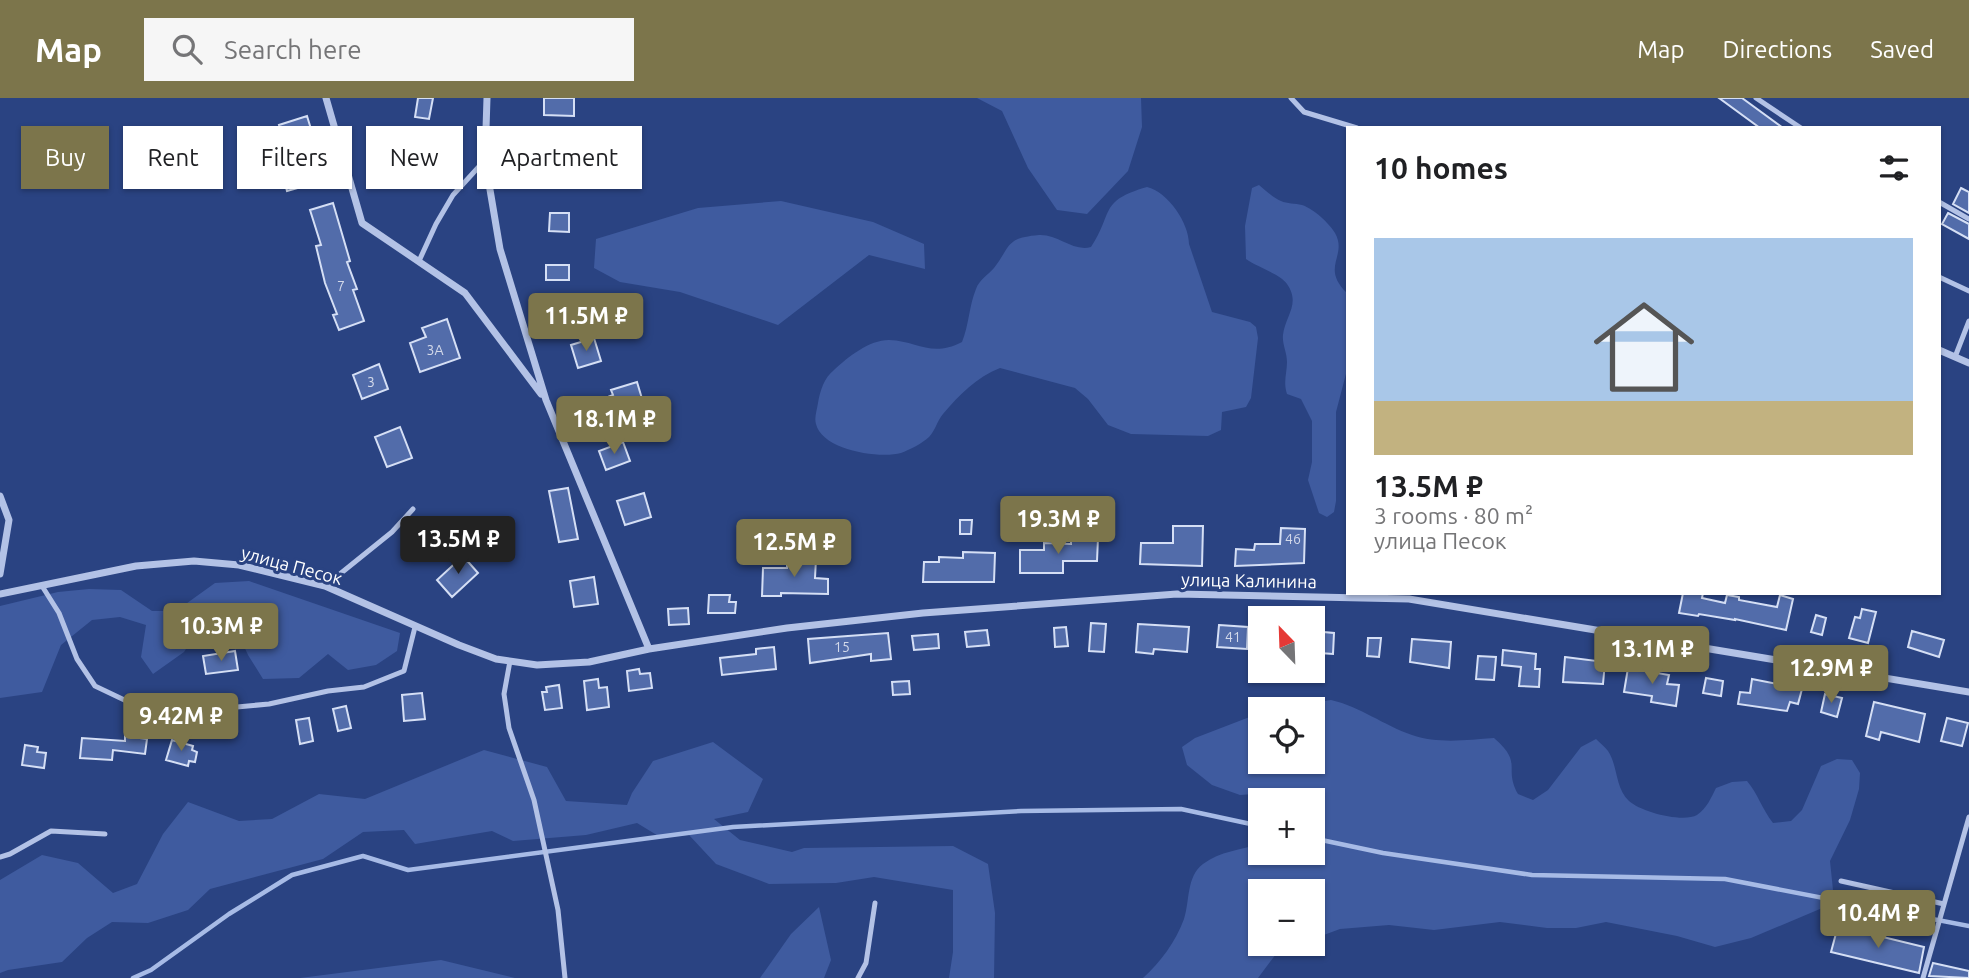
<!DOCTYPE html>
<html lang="en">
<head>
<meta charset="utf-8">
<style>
	:root { --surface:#fff; --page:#f6f6f6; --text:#202124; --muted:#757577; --line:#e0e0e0; --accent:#7c754b }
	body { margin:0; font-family:Ubuntu,sans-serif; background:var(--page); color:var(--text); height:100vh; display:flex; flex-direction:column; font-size:26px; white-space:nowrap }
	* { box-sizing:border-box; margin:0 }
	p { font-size:23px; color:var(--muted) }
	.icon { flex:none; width:38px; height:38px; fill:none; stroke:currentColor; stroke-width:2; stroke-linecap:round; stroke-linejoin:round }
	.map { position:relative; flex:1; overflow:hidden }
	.side { position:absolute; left:1346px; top:28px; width:595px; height:469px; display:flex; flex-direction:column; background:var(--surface); border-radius:0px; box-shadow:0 2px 5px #0004 }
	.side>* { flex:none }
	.hud { position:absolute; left:21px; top:28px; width:665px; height:63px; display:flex; gap:14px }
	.needle { width:46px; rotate:337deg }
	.fabs { position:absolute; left:1248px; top:508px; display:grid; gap:14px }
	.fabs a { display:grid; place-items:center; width:77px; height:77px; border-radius:0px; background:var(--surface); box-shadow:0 2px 5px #0004; font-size:35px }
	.price { position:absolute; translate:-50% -60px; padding:0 16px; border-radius:7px; background:var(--accent); color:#fff; font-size:23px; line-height:46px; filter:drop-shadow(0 2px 4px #0008) }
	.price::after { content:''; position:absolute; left:50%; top:42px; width:21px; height:16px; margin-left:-10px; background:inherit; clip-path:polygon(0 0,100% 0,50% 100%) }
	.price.current { background:#222; color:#fff }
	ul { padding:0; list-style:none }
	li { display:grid; align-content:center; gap:14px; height:371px; padding:0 28px }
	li+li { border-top:2px solid var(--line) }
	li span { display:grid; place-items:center; height:217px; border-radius:0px; color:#555 }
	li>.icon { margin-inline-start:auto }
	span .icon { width:126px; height:126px; fill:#fffc; stroke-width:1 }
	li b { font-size:30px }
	h2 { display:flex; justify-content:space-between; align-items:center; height:84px; padding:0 28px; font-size:30px }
	.tag { padding:0 24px; border-radius:0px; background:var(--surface); box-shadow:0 2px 5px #0004; font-size:24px; line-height:63px }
	.tag.current { background:var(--accent); color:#fff }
	header { display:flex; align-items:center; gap:42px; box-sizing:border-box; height:98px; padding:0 35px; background:var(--accent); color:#fff }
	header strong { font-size:33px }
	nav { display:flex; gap:38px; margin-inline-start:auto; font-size:24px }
	.search { width:490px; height:63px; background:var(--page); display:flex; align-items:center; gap:18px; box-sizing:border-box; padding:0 24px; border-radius:0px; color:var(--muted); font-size:26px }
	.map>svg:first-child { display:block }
</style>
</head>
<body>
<header>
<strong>Map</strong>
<div class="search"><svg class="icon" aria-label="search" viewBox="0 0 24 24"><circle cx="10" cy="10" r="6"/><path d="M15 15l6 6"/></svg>Search here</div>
<nav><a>Map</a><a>Directions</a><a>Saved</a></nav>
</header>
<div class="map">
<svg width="1969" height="880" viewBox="0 0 1969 880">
	<rect width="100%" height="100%" fill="#2a4382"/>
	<path fill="#3f5b9f" d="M977 0H1141L1142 29 1128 73 1087 116 1057 112 1028 70 1002 13Z
		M1259 87C1265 92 1273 100 1281 103 1287 106 1295 105 1302 107 1314 111 1329 125 1335 135 1348 158 1320 169 1347 195V272L1336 314V403L1334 414 1327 419 1319 415 1308 382 1312 364V323L1301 301 1287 296C1283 284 1287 275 1287 264 1287 254 1282 246 1283 237 1285 218 1301 206 1287 186 1280 176 1257 169 1246 161L1245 128 1252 90Z
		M1147 89C1168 94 1189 125 1189 146L1212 214 1250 224 1256 229 1258 240 1251 300 1246 309 1222 314 1221 332 1208 338 1131 336 1108 327 1088 301 1075 290 1000 270C977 279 959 297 943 316 937 323 935 333 929 339 923 345 909 352 901 355 879 361 822 352 816 326 814 320 817 312 818 305 820 293 824 280 834 272 848 259 869 242 889 242 918 243 931 260 962 244 969 227 969 208 976 191 979 182 988 177 994 170 1011 148 1005 140 1039 137 1058 136 1073 154 1091 149 1114 115 1098 103 1147 89Z
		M781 103 873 124 924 146 925 171 869 157 778 227 680 194 620 184 594 170 596 141 698 110Z
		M249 483 400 535 397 553 376 567 348 572 328 556 299 580 263 581 248 557 237 533 201 528 184 554 153 576 141 559 146 527 120 519 92 522 61 547 42 594 0 600V508L58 494 89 491 121 492 152 513H176L215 485Z
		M1331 602C1361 609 1383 627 1412 637 1438 646 1467 642 1494 640 1524 666 1503 669 1518 696L1533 702 1548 692 1581 649 1596 641C1600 645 1605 649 1608 653 1618 668 1615 690 1629 703 1641 714 1683 725 1697 717 1707 710 1711 700 1716 690L1732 684 1747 683C1758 696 1762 711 1773 725L1791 723 1802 712 1821 668 1837 661 1852 662 1860 675 1859 691 1850 722 1830 763 1833 792 1827 808 1751 840 1715 849 1677 838 1606 824 1576 830H1547L1500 824 1434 832 1389 827 1340 831 1313 841 1312 793H1260V845H1299L1279 852 1258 880H1143C1160 865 1176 843 1184 821 1190 803 1186 779 1203 766 1220 753 1241 752 1260 746V754H1312V702H1267L1254 696 1240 697 1212 687 1187 667 1182 649 1195 640 1260 615V663H1312V611H1274Z
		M713 644 763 681 748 714 714 721 740 742 792 754 804 750 953 748 988 766 995 815 994 880H949L953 854V792L874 779 836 785 769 786 716 766 689 737 660 739 637 725 586 737 513 743 492 733 415 746 404 732 363 734 323 761 210 791 188 812 148 825 112 824 87 840 62 864 8 872 0 875V782L42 757 78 765 113 795 137 786 163 736 188 704 239 723 272 721 319 696 365 701 484 652 547 669 566 703 627 707 632 695 653 663Z
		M819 809 831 862 824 880H760L791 836Z
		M441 862 515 880H300Z"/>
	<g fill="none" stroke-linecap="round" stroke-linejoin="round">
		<path stroke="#a7bbe6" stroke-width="4.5" d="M1312 740 1383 755 1532 777 1725 781 1969 828
			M133 880 151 872 229 816 292 777 363 758 408 772 733 729 1021 713 1181 711 1260 728"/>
	</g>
	<path fill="#526caa" stroke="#d5dff5" stroke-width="2" d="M418 0H433L429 21 415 19Z
		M544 0H574V18L544 17Z
		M1719 0H1742L1783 30H1760Z
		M307 18 311 31 283 39 279 27Z
		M594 47 617 48 616 67 593 66Z
		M320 62 326 82 287 93 282 74Z
		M1961 90 1969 94V115L1953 106Z
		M333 105 350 163 347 164 357 191 353 192 364 223 339 232 333 217 337 216 325 185 316 148 321 147 310 112Z
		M550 115H569V134L549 133Z
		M1948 115 1969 126V141L1942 126Z
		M546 167H569V182H546Z
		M579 209 582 223 556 228 553 215Z
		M447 221 460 260 420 274 410 245 426 239 422 230Z
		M594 240 601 263 578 270 571 247Z
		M379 266 388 291 362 301 353 277Z
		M637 284 643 304 640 306 644 320 614 329 605 300 613 297 611 292Z
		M400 329 412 360 387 369 375 339Z
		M623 344 630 363 606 372 599 353Z
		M568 390 578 441 559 444 549 393Z
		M644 395 651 419 625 427 617 403Z
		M429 420 442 433 420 455 407 441Z
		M960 422H972L971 436H960Z
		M1173 428H1203L1202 468 1140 466 1141 445H1173Z
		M1281 430 1305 431 1304 465 1235 468 1236 451 1254 452 1255 446H1280Z
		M1071 439 1098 440 1097 463H1063V475H1020V452H1044V445L1071 446Z
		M963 454 995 455 994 484H923L924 464H939V459L963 460Z
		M463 458 478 475 452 499 437 482Z
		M787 460 816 461 815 480 828 481V496L781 495V498H762L763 470H787Z
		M594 479 598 506 574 509 570 483Z
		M1683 495H1703L1702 500 1725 505 1727 497 1739 499V502L1777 509 1780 497 1793 501 1786 532 1735 521V522L1699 516 1698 518 1679 515Z
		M709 497H730L729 504H736L735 515H708Z
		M688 510 689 526 669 527 668 511Z
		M1862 511 1876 514 1868 545 1849 540 1855 519 1860 520Z
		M1816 517 1826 520 1822 537 1811 534Z
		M1091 525 1106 526 1104 554 1089 553Z
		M1138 526 1189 529 1187 554 1154 551 1153 556 1136 554Z
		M1219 527 1248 529 1247 551 1217 549Z
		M1066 529 1068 548 1055 549 1054 530Z
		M987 532 989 547 967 549 965 534Z
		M1312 533 1334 535 1333 556 1320 555 1321 552 1312 551Z
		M1912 533 1944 542 1939 559 1908 549Z
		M888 535 891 561 871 563V556L810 565 808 541Z
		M938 536 939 550 914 552 912 538Z
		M1368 540H1381L1379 559 1367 558Z
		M1412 541 1451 544 1449 570 1410 564Z
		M774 549 776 571 722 577 720 560 756 556V551Z
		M1503 552 1536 556 1535 571H1540L1539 589 1519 588 1521 569 1502 567Z
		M235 553 238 572 206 576 203 558Z
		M1478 558 1496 559 1494 582 1476 581Z
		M1565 559 1605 564 1603 586 1563 584Z
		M1628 570 1669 577 1667 586 1679 587 1676 608 1651 604 1652 598 1624 594Z
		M639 571 640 576 650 575 652 590 629 593 627 573Z
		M1706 580 1723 583 1721 598 1703 595Z
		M598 581 599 590 607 589 609 609 587 612 584 583Z
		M1752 581 1802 591 1798 606 1790 604 1787 613 1738 606 1740 594 1750 595Z
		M909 583 910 596 893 597 892 584Z
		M559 587 562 610 545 612 542 594H547L546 589Z
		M422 595 425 621 404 623 402 597Z
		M1825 596 1842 600 1837 619 1821 614Z
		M1874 604 1925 616 1919 644 1881 634 1879 642 1866 638Z
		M346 608 351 630 338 633 333 611Z
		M309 620 313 643 300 646 296 622Z
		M1947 620 1968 625 1962 648 1941 643Z
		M125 638 147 641 145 656 113 652 112 662 80 660 82 640 125 643Z
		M172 642 193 648 192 652 197 654 195 664 189 663 188 668 166 662Z
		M25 647 38 649 37 654 46 655 44 670 22 667Z
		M1838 828 1924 849 1919 875 1831 854Z
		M1933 865 1969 873V880L1929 878Z"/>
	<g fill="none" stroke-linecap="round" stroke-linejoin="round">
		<path stroke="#b3c2e6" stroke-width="5" d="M1291 0 1304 14 1357 30
			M1756 0 1801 30
			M1939 104 1969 121
			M419 163 436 126 453 97 485 62
			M1939 179 1969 193
			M1955 259 1969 223
			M42 488 59 515 77 561 95 588 137 608 182 614 269 606 328 593 364 589 404 573 415 529
			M325 488 392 434 413 411
			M510 563 504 596 509 630 534 702 558 812 565 880
			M0 759 10 756 51 733 105 736
			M1841 783 1944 806
			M858 880 866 865 875 805
			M1923 880 1969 719"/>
		<path stroke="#b3c2e6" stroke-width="7" d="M326 0 362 125 465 195 541 296
			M487 0 485 62 500 151 546 302 649 551
			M1939 252 1969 265
			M0 398 9 422 0 476
			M0 496 136 468 194 463 239 467 325 488 459 547 496 561 537 567 589 564 649 551 787 530 923 515 1177 496 1409 501 1969 594"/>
	</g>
	<g text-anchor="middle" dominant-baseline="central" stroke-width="6" stroke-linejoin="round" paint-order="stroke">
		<g font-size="14" fill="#d4daea">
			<text x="341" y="188">7</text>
			<text x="435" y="252">3А</text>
			<text x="371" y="284">3</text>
			<text x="1293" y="441">46</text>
			<text x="1233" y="539">41</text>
			<text x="842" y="549">15</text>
		</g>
		<g font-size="18" fill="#fff" stroke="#2a4382">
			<text transform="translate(292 467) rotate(15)">улица Песок</text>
			<text transform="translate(1249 482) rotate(1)">улица Калинина</text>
		</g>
	</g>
</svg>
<div class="fabs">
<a><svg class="needle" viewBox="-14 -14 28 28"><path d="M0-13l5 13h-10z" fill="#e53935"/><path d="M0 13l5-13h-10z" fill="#757577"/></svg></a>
<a><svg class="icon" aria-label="locate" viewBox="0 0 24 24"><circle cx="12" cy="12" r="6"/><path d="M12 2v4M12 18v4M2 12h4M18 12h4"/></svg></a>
<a>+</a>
<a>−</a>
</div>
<b class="price" style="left:586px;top:255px">11.5M ₽</b>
<b class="price" style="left:614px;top:358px">18.1M ₽</b>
<b class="price" style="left:1058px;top:458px">19.3M ₽</b>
<b class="price current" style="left:458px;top:478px">13.5M ₽</b>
<b class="price" style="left:794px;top:481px">12.5M ₽</b>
<b class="price" style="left:221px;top:565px">10.3M ₽</b>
<b class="price" style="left:1652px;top:588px">13.1M ₽</b>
<b class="price" style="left:1831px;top:607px">12.9M ₽</b>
<b class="price" style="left:181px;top:655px">9.42M ₽</b>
<b class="price" style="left:1878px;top:852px">10.4M ₽</b>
<div class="hud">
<a class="tag current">Buy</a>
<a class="tag">Rent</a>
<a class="tag">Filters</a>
<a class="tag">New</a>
<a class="tag">Apartment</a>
</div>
<section class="side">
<h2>10 homes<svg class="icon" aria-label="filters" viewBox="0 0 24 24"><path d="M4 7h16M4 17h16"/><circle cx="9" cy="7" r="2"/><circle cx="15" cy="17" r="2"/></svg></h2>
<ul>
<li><span style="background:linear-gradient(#a9c7e8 75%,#c2b280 0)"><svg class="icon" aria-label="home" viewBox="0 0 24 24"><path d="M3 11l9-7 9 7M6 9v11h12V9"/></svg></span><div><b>13.5M ₽</b><p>3 rooms · 80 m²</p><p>улица Песок</p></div></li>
</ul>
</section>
</div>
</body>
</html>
